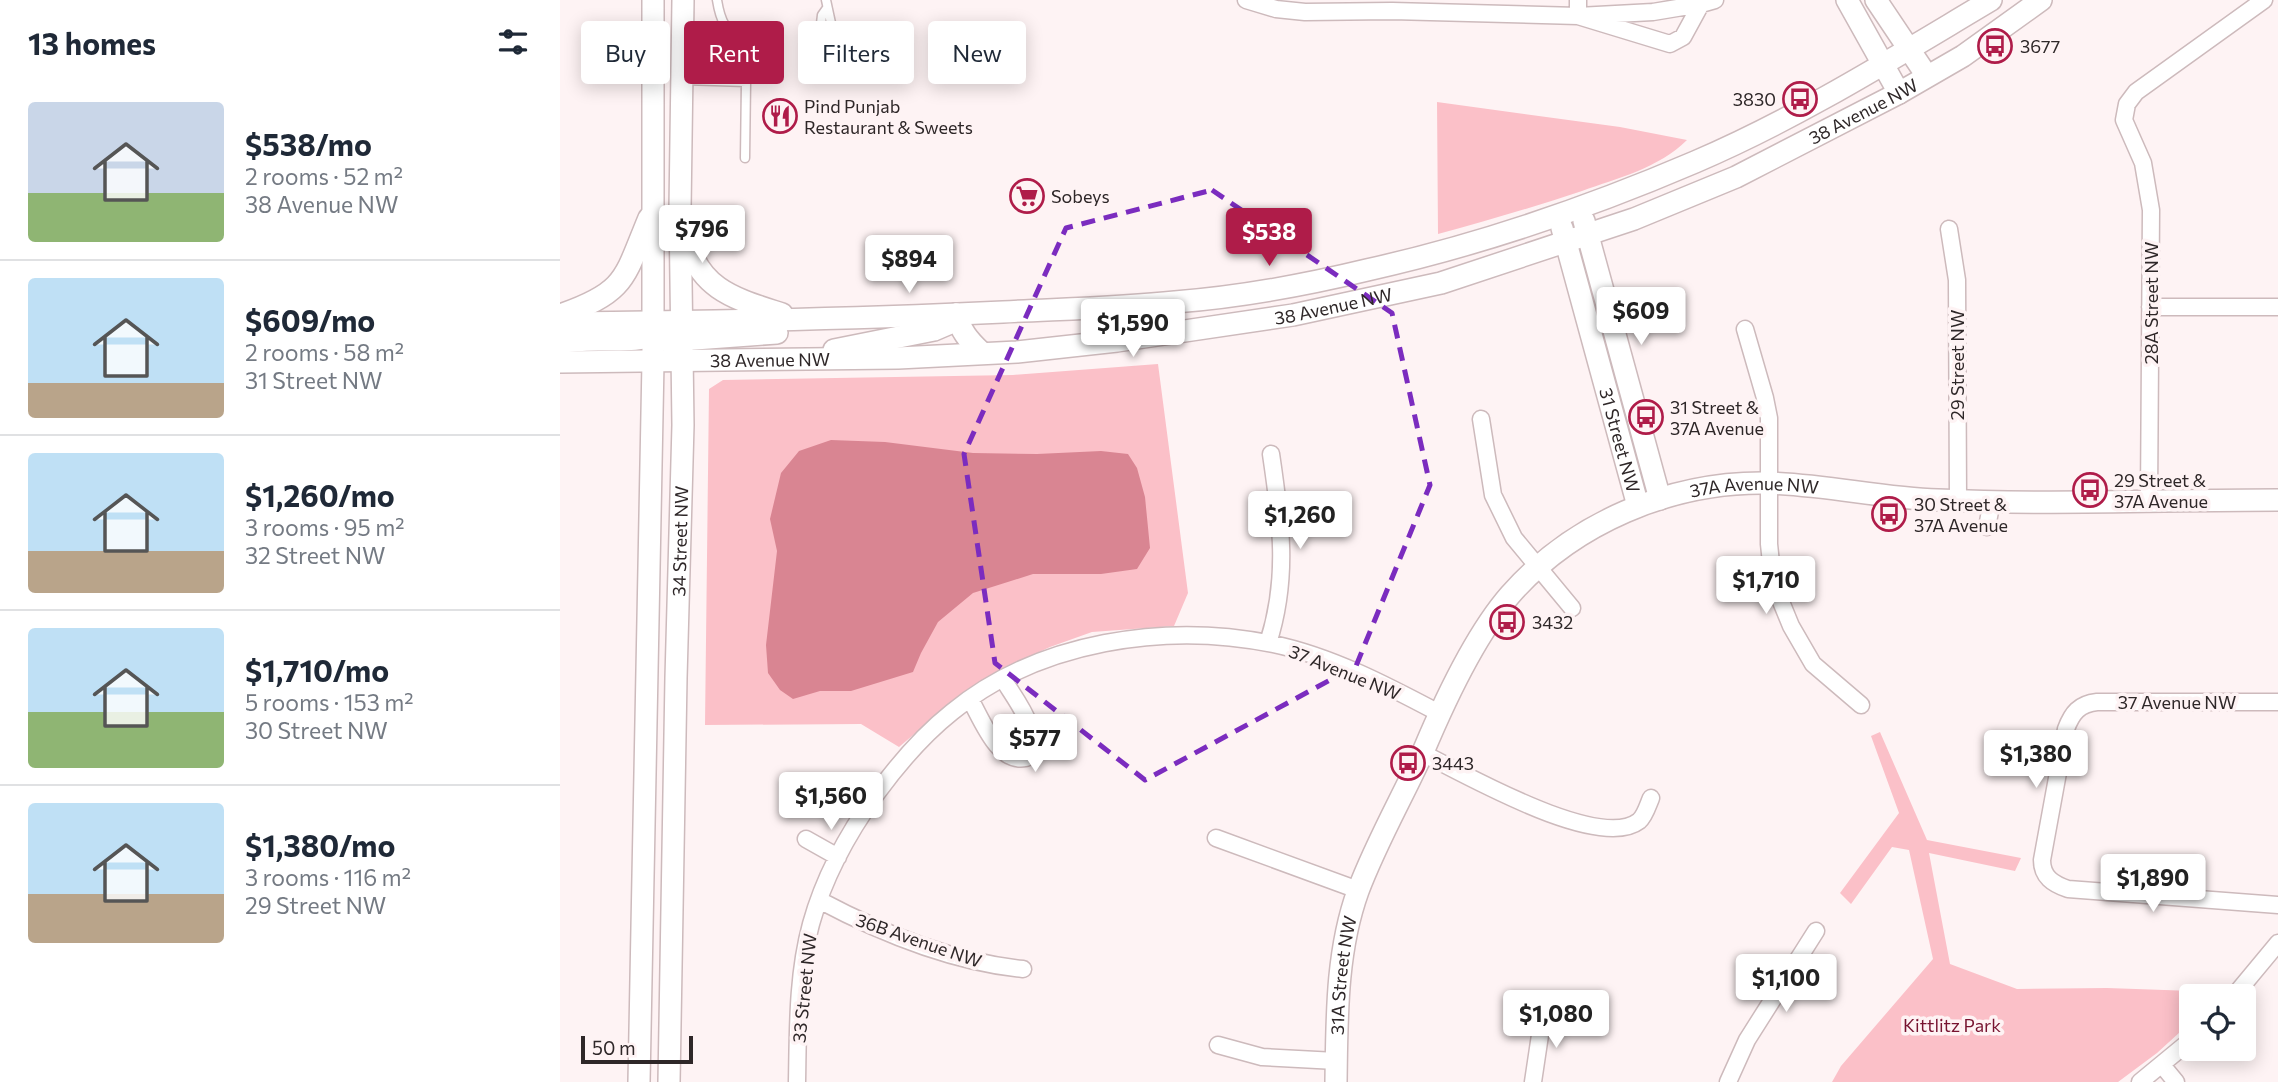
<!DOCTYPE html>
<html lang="en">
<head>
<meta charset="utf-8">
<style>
	:root { --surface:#fff; --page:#f2f2f3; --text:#1f2937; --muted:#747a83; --line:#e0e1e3; --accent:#af1c49 }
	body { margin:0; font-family:Commissioner,sans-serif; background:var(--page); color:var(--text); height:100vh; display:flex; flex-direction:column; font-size:26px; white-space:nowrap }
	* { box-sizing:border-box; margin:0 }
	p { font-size:23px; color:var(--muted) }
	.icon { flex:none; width:38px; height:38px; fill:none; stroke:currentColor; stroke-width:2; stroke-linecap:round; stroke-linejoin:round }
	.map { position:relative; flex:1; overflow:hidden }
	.panel { display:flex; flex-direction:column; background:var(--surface); width:560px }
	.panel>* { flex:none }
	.hud { position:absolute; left:21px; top:21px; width:665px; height:63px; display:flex; gap:14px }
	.fabs { position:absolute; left:1619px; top:984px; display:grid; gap:14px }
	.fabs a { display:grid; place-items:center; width:77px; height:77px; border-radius:7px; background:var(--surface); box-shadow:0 4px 18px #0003; font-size:35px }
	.scale { position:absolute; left:21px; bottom:18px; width:112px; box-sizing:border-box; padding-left:7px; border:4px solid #2e2728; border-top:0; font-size:19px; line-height:24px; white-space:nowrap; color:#2e2728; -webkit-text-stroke:5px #fef3f4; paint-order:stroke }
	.price { position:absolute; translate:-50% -60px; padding:0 16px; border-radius:7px; background:#fff; color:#222; font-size:23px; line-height:46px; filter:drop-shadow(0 2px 4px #0008) }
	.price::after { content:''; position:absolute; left:50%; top:42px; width:21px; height:16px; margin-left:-10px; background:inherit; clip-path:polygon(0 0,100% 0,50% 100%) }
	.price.selected { background:var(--accent); color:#fff }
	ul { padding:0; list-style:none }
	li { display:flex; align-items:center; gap:21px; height:175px; padding:0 28px }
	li+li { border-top:2px solid var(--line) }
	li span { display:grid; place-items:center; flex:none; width:196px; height:140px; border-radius:7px; color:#555 }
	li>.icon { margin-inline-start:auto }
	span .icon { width:84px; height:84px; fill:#fffc; stroke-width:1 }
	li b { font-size:30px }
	h2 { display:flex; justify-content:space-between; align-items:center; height:84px; padding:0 28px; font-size:30px }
	.chip { padding:0 24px; border-radius:7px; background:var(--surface); box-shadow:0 4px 18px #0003; font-size:24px; line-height:63px }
	.chip.selected { background:var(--accent); color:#fff }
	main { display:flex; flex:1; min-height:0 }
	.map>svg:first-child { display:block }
</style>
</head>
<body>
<main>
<section class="panel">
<h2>13 homes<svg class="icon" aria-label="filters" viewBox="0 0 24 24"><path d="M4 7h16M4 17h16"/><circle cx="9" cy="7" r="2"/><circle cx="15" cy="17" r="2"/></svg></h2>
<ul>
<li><span style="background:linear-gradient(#c9d6e8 65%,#8fb573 0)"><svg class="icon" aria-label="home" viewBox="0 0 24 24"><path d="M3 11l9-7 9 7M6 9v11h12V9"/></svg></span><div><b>$538/mo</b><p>2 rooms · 52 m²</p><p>38 Avenue NW</p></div></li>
<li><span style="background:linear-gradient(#bfe0f5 75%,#b9a48a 0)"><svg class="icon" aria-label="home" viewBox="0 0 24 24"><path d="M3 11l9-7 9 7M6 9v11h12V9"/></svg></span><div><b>$609/mo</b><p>2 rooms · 58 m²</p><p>31 Street NW</p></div></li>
<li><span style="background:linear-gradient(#bfe0f5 70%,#b9a48a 0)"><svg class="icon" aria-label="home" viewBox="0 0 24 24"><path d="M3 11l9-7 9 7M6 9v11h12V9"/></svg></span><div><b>$1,260/mo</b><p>3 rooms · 95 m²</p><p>32 Street NW</p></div></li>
<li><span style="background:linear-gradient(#bfe0f5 60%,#8fb573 0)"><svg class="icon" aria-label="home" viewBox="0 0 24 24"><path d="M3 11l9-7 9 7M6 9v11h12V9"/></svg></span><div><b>$1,710/mo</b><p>5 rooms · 153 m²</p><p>30 Street NW</p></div></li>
<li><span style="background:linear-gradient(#bfe0f5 65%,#b9a48a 0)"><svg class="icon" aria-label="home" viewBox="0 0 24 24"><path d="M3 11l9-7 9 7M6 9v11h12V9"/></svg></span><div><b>$1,380/mo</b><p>3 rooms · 116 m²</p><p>29 Street NW</p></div></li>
</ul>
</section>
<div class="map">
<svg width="1718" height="1082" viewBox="0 0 1718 1082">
	<rect width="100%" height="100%" fill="#fef3f4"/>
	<path fill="#fbc0c8" d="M877 102 1060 127 1127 140C1099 168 1058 178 1022 191 974 207 926 221 878 234Z
		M598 364 628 593 614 626 532 632 490 647 436 672 404 692 339 747 301 724 145 725 149 389 163 380 453 375Z
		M1320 732 1367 840 1461 858 1455 871 1369 853 1390 964 1457 989 1547 988 1662 992 1657 996H1631V1022L1597 1053 1558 1082H1272L1281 1066 1373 959 1349 850 1332 847 1291 904 1280 893 1339 813 1311 736Z"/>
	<path fill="#d98592" d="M271 440 325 442 413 453 477 454 541 451 568 454 577 468 585 497 590 548 577 569 541 574H473L413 593 378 622 361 653 353 672 291 691H260L233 699 220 690 208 673 206 645 217 551 210 519 221 473 239 451Z"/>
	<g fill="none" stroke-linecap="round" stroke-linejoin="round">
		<g stroke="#cdbabc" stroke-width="11">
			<path id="lane" d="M157 0C160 19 165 34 186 40
				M266 0 271 23V42
				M259 41 262 15 267 8
				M123 80 186 82 185 158"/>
		</g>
		<g stroke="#cdbabc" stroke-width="19">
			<path id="street" d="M686 0 716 9 745 12 832 11 1018 16 1093 12 1141 4 1155 0
				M1018 0V16L1110 44 1123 37 1141 4
				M1389 229 1397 280 1398 501
				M1590 307H1718
				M1185 329 1205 398 1209 418V544L1213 582 1231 626 1253 664 1301 705
				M921 419 933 495 954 538 1012 608
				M1589 500 1591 210 1583 163 1564 120 1567 104 1576 92 1704 0
				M1427 527 1432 501
				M708 643C729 578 721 521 711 454
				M410 699C422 720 438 764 466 758 484 733 456 701 443 679
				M1718 702H1537C1519 704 1512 713 1506 729L1482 860C1482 877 1493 884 1508 889L1718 905
				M862 753C903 773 1039 852 1079 821 1085 816 1088 805 1091 798
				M656 838 798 890
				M246 839 278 857
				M259 900C321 933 392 962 463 969
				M1674 996 1718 943
				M658 1045 702 1057 776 1061
				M1602 1065 1616 1082
				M237 1082C238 1030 237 975 251 924 264 877 288 833 317 793 339 763 363 735 392 712 478 641 606 622 713 644 771 656 828 686 879 713
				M973 1082 983 1015
				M1168 1082 1187 1040 1256 931
				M1580 1082 1631 1040"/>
		</g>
		<g stroke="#cdbabc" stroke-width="24">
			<g id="secondary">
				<path d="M1287 0 1339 93"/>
				<path d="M1316 0 1367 76"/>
				<path d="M1024 221 1100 499"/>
				<path id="s1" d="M1002 228 1078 506"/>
				<path d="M126 236C138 290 176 299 222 314"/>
				<path d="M396 314C401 331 408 340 421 352"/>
				<path d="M0 315C67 292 64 278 89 218"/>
				<path d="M0 323C148 322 295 319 443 312 500 309 558 308 615 302 679 297 745 285 807 270 919 245 1030 207 1135 162 1238 118 1335 57 1431 0"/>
				<path d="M0 343C34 335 71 347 104 332"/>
				<path d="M110 343 121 340 217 333"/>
				<path d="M274 350 374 330 388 324 396 314"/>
				<path id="s2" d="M0 362 338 358 457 352 557 341 733 315 881 283 1074 219 1176 177 1339 93 1403 56 1481 0"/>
				<path d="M79 1082 93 362V0"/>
				<path id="s3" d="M109 1082 116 678 123 425 120 209 123 0"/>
				<path id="s4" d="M776 1082C777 1018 776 952 798 891 816 843 842 798 863 752 884 702 915 635 950 595 1013 523 1110 482 1205 483 1263 484 1320 498 1378 500 1491 505 1605 500 1718 500"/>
			</g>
		</g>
		<use href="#lane" stroke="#fff" stroke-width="8"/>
		<use href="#street" stroke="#fff" stroke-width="16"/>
		<use href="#secondary" stroke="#fff" stroke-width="21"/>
	</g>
	<path fill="none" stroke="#7b2cbf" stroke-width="5" stroke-dasharray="14 9" stroke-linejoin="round" d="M652 190 832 313 870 485 796 666 585 780 435 663 404 454 506 228Z"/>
	<defs>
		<g id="bus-ring" transform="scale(1.75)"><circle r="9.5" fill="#fef3f4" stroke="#af1c49" stroke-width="1.5"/><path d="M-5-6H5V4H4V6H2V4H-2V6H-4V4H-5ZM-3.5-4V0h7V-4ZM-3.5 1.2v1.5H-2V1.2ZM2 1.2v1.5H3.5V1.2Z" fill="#af1c49"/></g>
		<g id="restaurant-ring" transform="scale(1.75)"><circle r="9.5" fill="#fef3f4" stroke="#af1c49" stroke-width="1.5"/><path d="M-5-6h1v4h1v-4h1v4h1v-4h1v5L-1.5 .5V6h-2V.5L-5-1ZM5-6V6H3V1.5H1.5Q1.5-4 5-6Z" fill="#af1c49"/></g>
		<g id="supermarket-ring" transform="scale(1.75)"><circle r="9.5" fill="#fef3f4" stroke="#af1c49" stroke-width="1.5"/><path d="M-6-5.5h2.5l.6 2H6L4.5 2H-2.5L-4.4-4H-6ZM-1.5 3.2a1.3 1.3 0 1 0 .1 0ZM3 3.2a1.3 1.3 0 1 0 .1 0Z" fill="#af1c49"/></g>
	</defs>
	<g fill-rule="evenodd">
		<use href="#bus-ring" x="1435" y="46"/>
		<use href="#bus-ring" x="1240" y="99"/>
		<use href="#restaurant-ring" x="220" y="116"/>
		<use href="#supermarket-ring" x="467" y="196"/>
		<use href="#bus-ring" x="1086" y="417"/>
		<use href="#bus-ring" x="1530" y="490"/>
		<use href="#bus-ring" x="1329" y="514"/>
		<use href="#bus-ring" x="947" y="622"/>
		<use href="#bus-ring" x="848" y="763"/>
	</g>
	<g text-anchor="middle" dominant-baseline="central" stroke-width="7" stroke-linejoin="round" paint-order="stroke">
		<g font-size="18" fill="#2e2728" stroke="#fef3f4" text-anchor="start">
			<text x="1460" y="46">3677</text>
			<text x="1216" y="99" text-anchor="end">3830</text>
			<text x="244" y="106">Pind Punjab<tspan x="244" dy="21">Restaurant &amp; Sweets</tspan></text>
			<text x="491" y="196">Sobeys</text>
			<text x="1110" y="407">31 Street &amp;<tspan x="1110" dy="21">37A Avenue</tspan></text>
			<text x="1554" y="480">29 Street &amp;<tspan x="1554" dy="21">37A Avenue</tspan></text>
			<text x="1354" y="504">30 Street &amp;<tspan x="1354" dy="21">37A Avenue</tspan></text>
			<text x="972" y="622">3432</text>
			<text x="872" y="763">3443</text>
		</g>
		<g font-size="18" fill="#2e2728" stroke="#fef3f4">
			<text stroke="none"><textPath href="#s2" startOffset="1344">38 Avenue NW</textPath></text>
			<text transform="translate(1591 303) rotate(-90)">28A Street NW</text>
			<text stroke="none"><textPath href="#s2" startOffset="777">38 Avenue NW</textPath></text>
			<text stroke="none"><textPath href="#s2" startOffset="210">38 Avenue NW</textPath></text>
			<text transform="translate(1397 365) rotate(-90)">29 Street NW</text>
			<text stroke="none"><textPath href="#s1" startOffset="220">31 Street NW</textPath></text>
			<text stroke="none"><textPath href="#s4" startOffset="803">37A Avenue NW</textPath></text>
			<text stroke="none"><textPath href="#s3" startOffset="541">34 Street NW</textPath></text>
			<text transform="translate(785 672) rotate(22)">37 Avenue NW</text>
			<text x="1617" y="702">37 Avenue NW</text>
			<text transform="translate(359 940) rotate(19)">36B Avenue NW</text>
			<text stroke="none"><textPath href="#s4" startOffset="107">31A Street NW</textPath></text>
			<text transform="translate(244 988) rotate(-84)">33 Street NW</text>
		</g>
		<g font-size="18" fill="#771330" stroke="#fef3f4">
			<text x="1392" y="1025">Kittlitz Park</text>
		</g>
	</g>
</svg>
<div class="fabs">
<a><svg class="icon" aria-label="locate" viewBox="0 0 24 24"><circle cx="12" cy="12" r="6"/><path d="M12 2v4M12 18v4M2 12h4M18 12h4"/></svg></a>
</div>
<div class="scale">50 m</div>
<b class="price" style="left:142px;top:265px">$796</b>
<b class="price selected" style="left:709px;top:268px">$538</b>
<b class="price" style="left:349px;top:295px">$894</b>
<b class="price" style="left:1081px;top:347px">$609</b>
<b class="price" style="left:573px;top:359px">$1,590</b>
<b class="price" style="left:740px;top:551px">$1,260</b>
<b class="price" style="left:1206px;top:616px">$1,710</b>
<b class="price" style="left:475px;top:774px">$577</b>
<b class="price" style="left:1476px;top:790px">$1,380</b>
<b class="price" style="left:271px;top:832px">$1,560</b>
<b class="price" style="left:1593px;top:914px">$1,890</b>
<b class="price" style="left:1226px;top:1014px">$1,100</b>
<b class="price" style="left:996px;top:1050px">$1,080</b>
<div class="hud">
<a class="chip">Buy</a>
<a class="chip selected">Rent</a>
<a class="chip">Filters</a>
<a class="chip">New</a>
</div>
</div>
</main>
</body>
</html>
